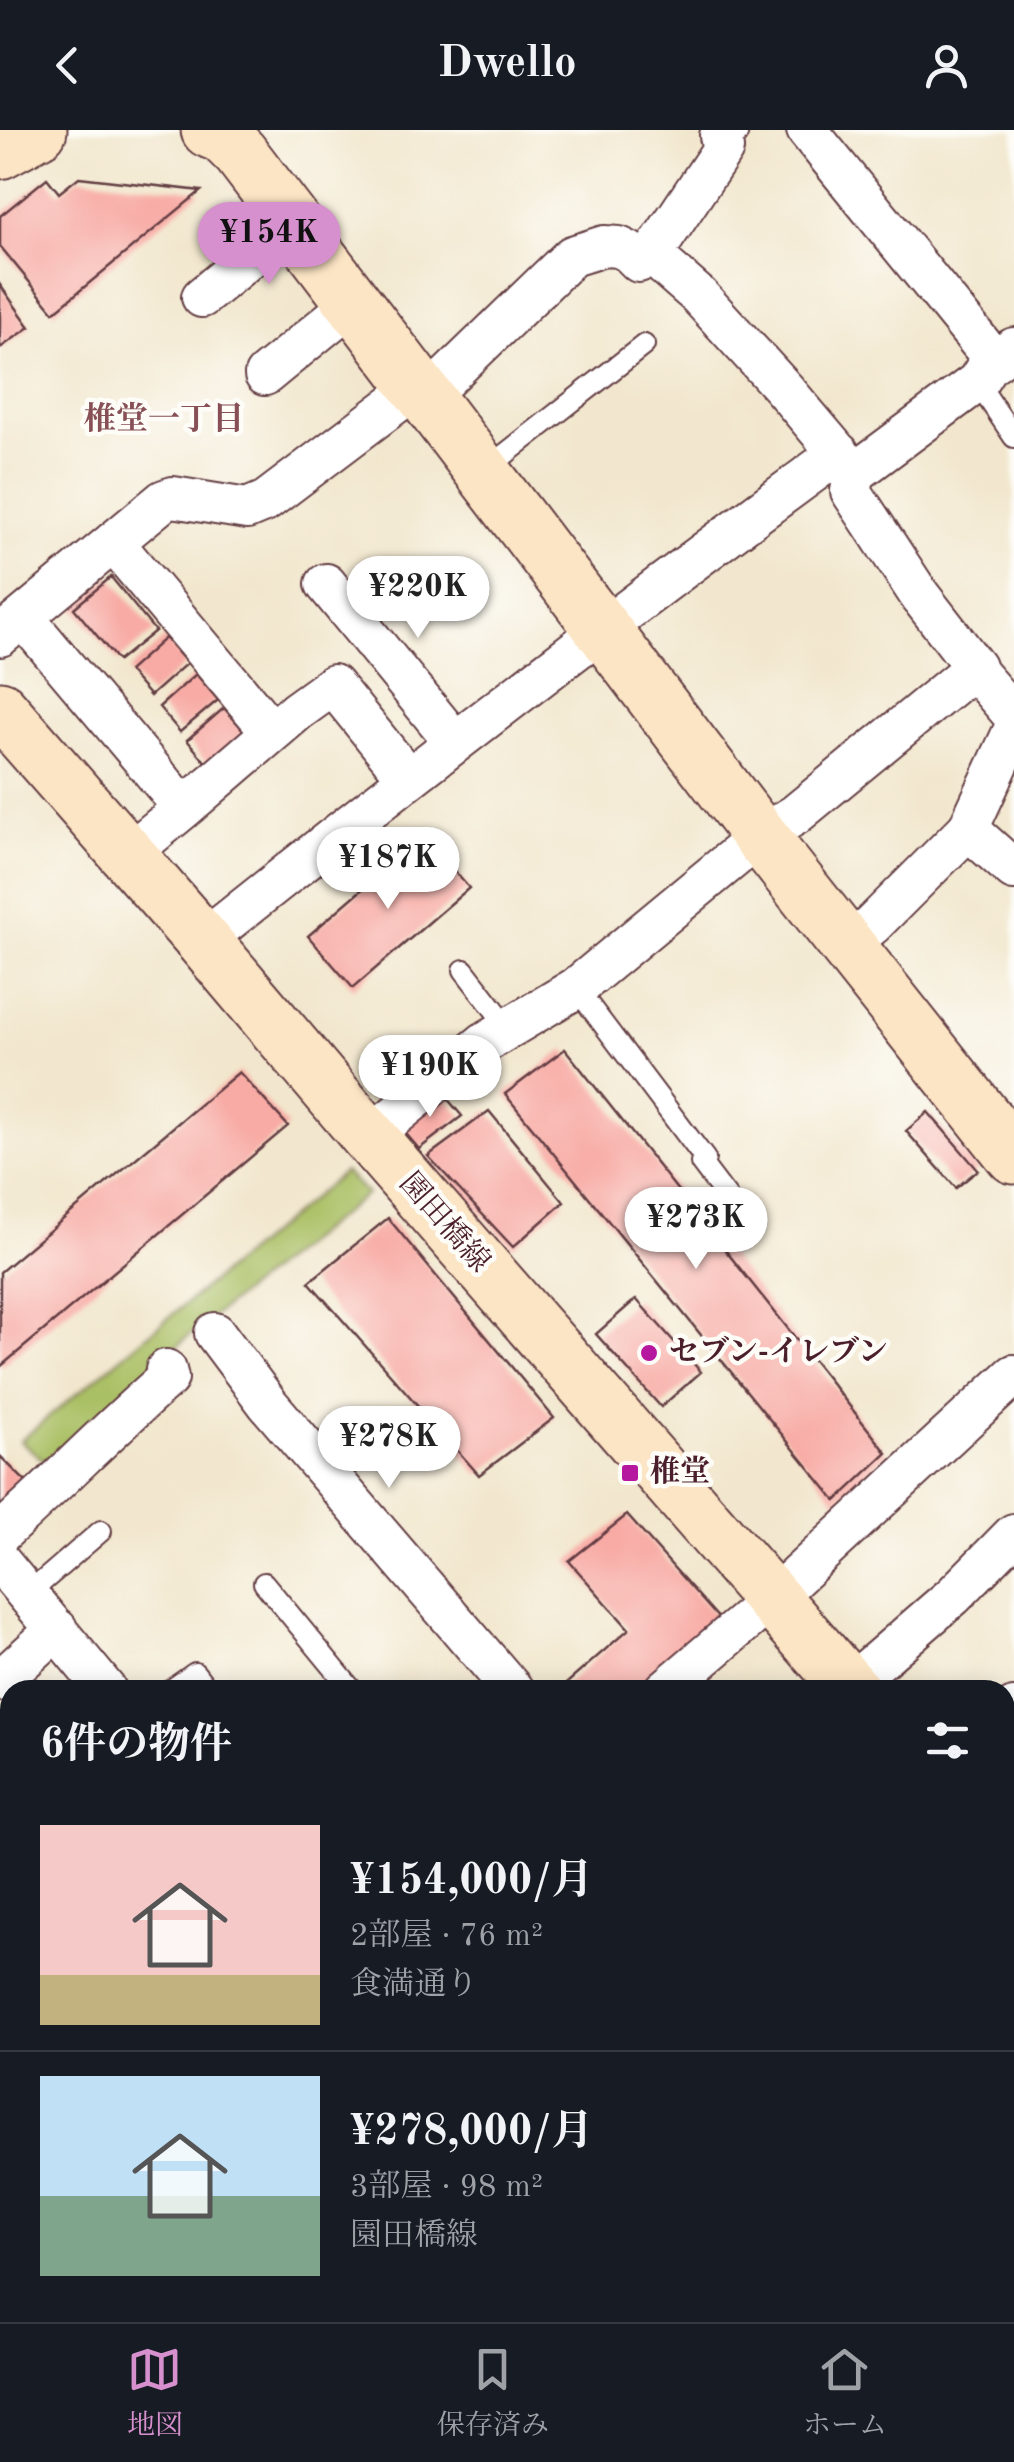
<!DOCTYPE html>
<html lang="ja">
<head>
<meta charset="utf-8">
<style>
	:root { --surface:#171b24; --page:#242831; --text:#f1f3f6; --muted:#9ea1a6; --line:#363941; --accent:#d690ce }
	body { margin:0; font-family:"Old Standard TT","Noto Serif JP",serif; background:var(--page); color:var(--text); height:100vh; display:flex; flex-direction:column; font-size:38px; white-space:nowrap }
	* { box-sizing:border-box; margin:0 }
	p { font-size:32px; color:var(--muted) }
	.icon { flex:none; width:55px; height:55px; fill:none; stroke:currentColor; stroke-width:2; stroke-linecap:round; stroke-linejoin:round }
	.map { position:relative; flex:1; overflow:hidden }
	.drawer { position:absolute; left:0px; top:1550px; width:1015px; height:642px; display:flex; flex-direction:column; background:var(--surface); border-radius:30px 30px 0 0; box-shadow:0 5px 25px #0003 }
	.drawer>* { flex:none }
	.price { position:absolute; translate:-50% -85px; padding:0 22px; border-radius:35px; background:#fff; color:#222; font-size:32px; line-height:65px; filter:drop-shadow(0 2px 5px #0008) }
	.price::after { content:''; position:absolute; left:50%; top:60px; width:30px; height:22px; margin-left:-15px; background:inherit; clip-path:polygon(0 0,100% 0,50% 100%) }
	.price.active { background:var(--accent); color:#111 }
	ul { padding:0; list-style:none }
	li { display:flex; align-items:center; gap:30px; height:250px; padding:0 40px }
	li+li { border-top:2px solid var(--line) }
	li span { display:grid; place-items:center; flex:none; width:280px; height:200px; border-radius:0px; color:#555 }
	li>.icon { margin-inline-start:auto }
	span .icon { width:120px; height:120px; fill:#fffc; stroke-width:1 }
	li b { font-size:42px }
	h2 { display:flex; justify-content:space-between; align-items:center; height:120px; padding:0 40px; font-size:42px }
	header { display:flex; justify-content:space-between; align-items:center; height:130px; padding:0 40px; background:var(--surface); font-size:45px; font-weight:700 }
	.tabs { display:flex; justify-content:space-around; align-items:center; height:140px; border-top:2px solid var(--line); background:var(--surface); font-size:28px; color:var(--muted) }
	.tabs a { display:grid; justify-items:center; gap:5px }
	.tabs .active { color:var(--accent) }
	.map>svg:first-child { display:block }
</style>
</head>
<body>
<header><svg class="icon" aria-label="back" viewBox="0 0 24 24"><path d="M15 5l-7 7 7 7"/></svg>Dwello<svg class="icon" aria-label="person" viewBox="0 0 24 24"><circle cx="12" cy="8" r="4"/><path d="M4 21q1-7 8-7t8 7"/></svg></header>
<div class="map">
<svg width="1014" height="2192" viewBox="0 0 1014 2192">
	<rect width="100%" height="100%" fill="#fdfcf7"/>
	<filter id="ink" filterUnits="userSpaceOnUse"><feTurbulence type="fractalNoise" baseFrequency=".01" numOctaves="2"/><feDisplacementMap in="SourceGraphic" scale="20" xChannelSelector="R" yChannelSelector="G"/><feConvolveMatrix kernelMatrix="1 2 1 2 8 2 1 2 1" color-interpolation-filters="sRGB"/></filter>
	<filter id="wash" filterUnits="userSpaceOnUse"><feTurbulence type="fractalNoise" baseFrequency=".0048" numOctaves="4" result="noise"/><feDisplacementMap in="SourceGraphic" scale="40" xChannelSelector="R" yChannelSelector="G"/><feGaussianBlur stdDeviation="2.25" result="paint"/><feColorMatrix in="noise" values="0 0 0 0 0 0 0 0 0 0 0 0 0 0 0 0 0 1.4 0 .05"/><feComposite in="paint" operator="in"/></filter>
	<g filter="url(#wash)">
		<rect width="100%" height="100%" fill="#f2e7ce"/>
		<path fill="#aac065" stroke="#7a7048" stroke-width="2.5" d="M344 1042 367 1064 187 1207 51 1336 20 1311Z"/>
		<g id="blocks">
			<path fill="#f8aba5" d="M79 47 201 61 54 182 0 116V86L47 48 59 63Z
				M0 155 30 197 0 218Z
				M111 447 155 501 118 531 74 478Z
				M165 508 187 533 150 566 128 541Z
				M196 544 218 570 180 602 159 577Z
				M224 578 246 603 208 635 187 610Z
				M424 706 469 758 353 858 308 806Z
				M565 919 887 1323 836 1371 505 964Z
				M239 942 288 996 0 1237V1142Z
				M440 960 462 986 419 1019 397 993Z
				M489 981 564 1072 513 1117 428 1026Z
				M928 982 978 1040 956 1058 906 1001Z
				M388 1088 554 1288 479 1345 309 1152Z
				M636 1169 701 1242 661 1277 596 1204Z
				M0 1326 28 1354 0 1378Z
				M627 1385 720 1490 638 1560H559L629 1499 569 1431Z
				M1005 1612 1014 1624V1640L1005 1647Z"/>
		</g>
	</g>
	<g filter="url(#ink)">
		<use href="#blocks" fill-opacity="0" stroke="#633d43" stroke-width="2.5"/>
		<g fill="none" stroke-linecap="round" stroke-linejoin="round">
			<g stroke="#633d43" stroke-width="24">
				<path id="lane" d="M977 252 1014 307
					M485 340 644 215
					M464 840 508 897
					M576 858 705 1029 701 1033 748 1095
					M264 1453 352 1560
					M28 1464 101 1401
					M171 1560 195 1543 208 1560
					M0 1754 10 1747
					M0 1949 10 1960"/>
			</g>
			<g stroke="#633d43" stroke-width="44">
				<path id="street" d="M807 0 995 231
					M652 125 723 19 720 6 728 0
					M202 167 293 92
					M1014 218 988 235 977 252 855 343 851 361 920 466 975 537 977 543 1014 586
					M265 245 354 172
					M113 412 272 602
					M326 454 455 612
					M23 487 184 678 127 725
					M0 506 164 370 173 367 247 379 266 371 397 272 443 251 572 126 604 116 619 117 629 122 639 132 652 125 699 166 784 259 855 343
					M184 678 297 581 333 555 408 648
					M968 699 1014 740
					M203 811C412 644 623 481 839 323
					M846 816 872 795 968 699 1014 600
					M369 1007 484 913 576 858 760 706 795 685 975 537
					M215 1203 268 1274 513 1560
					M0 1404C57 1353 110 1298 168 1248L166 1240
					M0 1432 106 1560
					M0 1551 57 1499
					M849 1556 953 1466 1014 1404
					M665 1560 772 1469 1014 1245
					M1005 1586 1014 1578
					M1005 1994 1011 1989 1014 1981
					M0 2125 10 2116
					M200 2182 208 2192
					M410 2182 416 2192
					M584 2182 591 2192
					M795 2182 803 2192
					M971 2182 978 2192"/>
			</g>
			<g stroke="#633d43" stroke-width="59">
				<path id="secondary" d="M209 0 223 6 240 23 760 706 1014 1026
					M0 21 39 0
					M0 579 203 811 369 1007 852 1560
					M1005 1736 1014 1747"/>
			</g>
			<use href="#lane" stroke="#fff" stroke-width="20"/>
			<use href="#street" stroke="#fff" stroke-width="40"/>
			<use href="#secondary" stroke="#fce5c4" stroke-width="55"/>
		</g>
	</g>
	<g fill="#b5179e" stroke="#fdfcf7" stroke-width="4">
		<circle cx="649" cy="1223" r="10"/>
		<rect x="620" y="1333" width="20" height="20" rx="5"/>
	</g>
	<g text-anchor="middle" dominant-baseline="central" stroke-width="9" stroke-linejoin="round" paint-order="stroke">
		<g font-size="30" fill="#4a1f2b" stroke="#fdfcf7">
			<text transform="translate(444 1093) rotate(49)">園田橋線</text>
		</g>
		<g font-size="30" font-weight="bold" fill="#4a1f2b" stroke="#fdfcf7" text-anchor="start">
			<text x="669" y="1223">セブン-イレブン</text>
			<text x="650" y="1343">椎堂</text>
		</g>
		<g font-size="32" font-weight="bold" fill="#875056" stroke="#fdfcf7">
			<text x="164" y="291">椎堂一丁目</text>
		</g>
	</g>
</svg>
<b class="price active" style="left:269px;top:157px">¥154K</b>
<b class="price" style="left:418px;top:511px">¥220K</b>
<b class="price" style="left:388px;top:782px">¥187K</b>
<b class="price" style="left:430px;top:990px">¥190K</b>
<b class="price" style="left:696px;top:1142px">¥273K</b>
<b class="price" style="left:389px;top:1361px">¥278K</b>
<section class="drawer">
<h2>6件の物件<svg class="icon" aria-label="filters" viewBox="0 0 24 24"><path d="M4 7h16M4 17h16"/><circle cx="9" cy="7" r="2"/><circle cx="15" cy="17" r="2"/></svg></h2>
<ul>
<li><span style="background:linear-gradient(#f6c9c9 75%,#c2b280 0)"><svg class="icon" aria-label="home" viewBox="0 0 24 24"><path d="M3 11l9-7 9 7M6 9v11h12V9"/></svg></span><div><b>¥154,000/月</b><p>2部屋 · 76 m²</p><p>食満通り</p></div></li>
<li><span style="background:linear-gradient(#bfe0f5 60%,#7fa58c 0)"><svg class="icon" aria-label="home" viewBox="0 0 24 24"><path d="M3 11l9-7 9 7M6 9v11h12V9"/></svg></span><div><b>¥278,000/月</b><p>3部屋 · 98 m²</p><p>園田橋線</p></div></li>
</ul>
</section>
</div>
<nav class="tabs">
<a class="active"><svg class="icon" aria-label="map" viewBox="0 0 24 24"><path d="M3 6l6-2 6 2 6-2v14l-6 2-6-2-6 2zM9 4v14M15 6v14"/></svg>地図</a>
<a><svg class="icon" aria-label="saved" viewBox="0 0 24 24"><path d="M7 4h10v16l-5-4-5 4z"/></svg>保存済み</a>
<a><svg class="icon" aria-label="home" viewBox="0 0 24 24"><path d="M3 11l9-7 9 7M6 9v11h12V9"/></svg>ホーム</a>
</nav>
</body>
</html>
